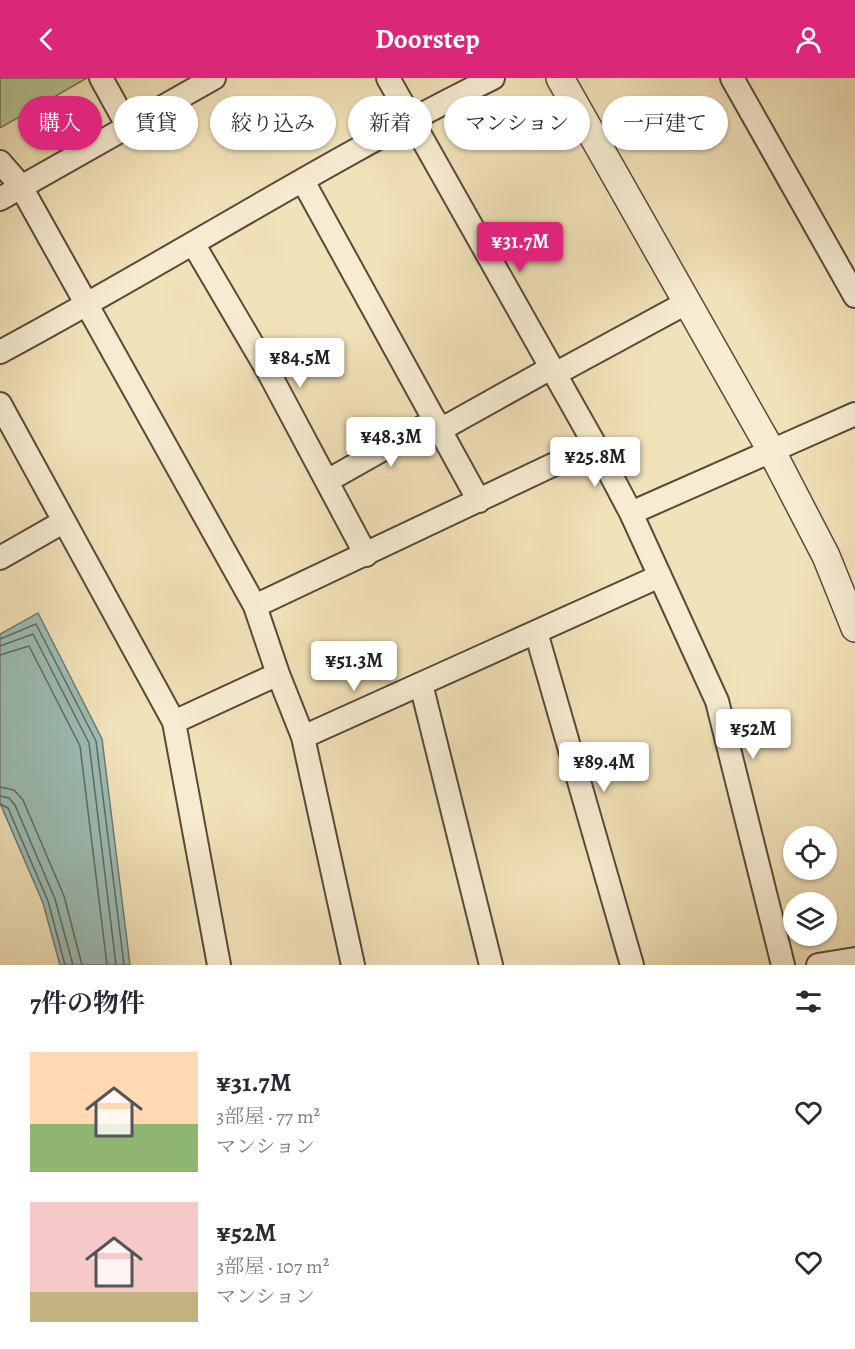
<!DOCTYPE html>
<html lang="ja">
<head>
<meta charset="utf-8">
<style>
	:root { --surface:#fff; --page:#f7f7f7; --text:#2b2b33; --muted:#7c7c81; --accent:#db2777 }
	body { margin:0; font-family:Alegreya,"Noto Serif JP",serif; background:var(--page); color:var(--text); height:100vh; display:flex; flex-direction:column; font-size:22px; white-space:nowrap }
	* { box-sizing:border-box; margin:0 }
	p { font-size:20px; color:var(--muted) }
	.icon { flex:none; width:33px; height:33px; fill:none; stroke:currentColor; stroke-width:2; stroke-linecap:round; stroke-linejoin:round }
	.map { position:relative; height:887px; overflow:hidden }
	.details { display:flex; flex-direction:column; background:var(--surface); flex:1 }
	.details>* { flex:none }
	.hud { position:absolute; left:18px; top:18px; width:819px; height:54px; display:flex; gap:12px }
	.buttons { position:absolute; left:783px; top:748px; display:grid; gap:12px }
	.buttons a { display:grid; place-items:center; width:54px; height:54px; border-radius:50%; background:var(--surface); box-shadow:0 2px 4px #0004; font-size:30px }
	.price { position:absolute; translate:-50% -51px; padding:0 14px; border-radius:6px; background:#fff; color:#222; font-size:20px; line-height:39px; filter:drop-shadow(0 2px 3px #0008) }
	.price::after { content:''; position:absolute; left:50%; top:36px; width:18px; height:14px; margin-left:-9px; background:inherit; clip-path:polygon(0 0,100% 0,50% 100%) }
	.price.selected { background:var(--accent); color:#fff }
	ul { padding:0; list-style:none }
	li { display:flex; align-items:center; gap:18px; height:150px; padding:0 30px }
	li span { display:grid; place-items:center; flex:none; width:168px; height:120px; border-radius:0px; color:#555 }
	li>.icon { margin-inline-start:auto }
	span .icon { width:72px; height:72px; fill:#fffc; stroke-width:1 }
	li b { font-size:26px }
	h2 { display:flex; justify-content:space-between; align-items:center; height:72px; padding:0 30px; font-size:26px }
	.chip { padding:0 21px; border-radius:27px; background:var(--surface); box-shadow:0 2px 4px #0004; font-size:21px; line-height:54px }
	.chip.selected { background:var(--accent); color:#fff }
	header { display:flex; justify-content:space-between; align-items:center; height:78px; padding:0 30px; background:var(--accent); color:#fff; font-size:27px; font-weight:700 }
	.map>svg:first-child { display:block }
</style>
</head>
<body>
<header><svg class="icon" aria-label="back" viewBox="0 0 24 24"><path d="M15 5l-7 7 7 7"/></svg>Doorstep<svg class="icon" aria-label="person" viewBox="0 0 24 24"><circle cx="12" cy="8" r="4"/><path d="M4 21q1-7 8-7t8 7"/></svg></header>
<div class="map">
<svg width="855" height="887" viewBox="0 0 855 887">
	<rect width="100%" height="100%" fill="#f2e2b9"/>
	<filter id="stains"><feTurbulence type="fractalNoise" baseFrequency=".00333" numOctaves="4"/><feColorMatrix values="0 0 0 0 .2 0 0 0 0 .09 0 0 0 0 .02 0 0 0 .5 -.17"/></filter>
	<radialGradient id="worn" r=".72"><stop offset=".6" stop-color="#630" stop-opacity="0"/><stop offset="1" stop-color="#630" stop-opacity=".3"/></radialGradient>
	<path fill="#b5c494" stroke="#6e6e52" stroke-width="1.5" d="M0 0H87L0 50Z"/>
	<path fill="#9cbdb5" stroke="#6d7b73" stroke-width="1.5" d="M38 535 102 661 130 887H60L43 825 0 725V556Z"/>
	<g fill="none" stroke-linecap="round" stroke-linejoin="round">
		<path stroke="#616a62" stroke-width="1.5" d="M0 561 36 546 96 663 124 887
			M0 568 33 556 89 665 116 887
			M0 577 29 568 80 668 107 887
			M0 709 14 712 23 722 64 818 82 887
			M0 718 9 720 15 727 55 821 73 887
			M0 726 8 730 48 823 65 887"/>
		<g stroke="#594a3a" stroke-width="26">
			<path id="minor" d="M101 0 127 47
				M388 0 595 367 631 435 717 623 783 887
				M732 0 855 218
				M0 84 20 107 255 528 278 596 303 659 353 887
				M303 103 479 423
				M0 121 214 0
				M194 167 268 293 366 477
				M0 274C166 185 325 83 493 0
				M555 296 686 225
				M0 326 174 644 219 887
				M440 352 551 290
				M327 403 435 342
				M631 435 855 336
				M0 480 63 444
				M255 528 595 367
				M536 554 632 887
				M421 606 491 887
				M174 644 278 596
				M303 659 660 498
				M818 887 855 881"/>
		</g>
		<g stroke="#594a3a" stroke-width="30">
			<path id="tertiary" d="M560 0 772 374 826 478 855 550"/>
		</g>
		<use href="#minor" stroke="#f7ecd2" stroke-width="22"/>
		<use href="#tertiary" stroke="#f7ecd2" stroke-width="27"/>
	</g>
	<rect width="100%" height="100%" filter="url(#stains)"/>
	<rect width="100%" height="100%" fill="url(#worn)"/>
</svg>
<div class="buttons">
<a><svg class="icon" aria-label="locate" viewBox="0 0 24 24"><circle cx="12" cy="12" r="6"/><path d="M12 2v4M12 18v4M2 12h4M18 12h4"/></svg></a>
<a><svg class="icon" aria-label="layers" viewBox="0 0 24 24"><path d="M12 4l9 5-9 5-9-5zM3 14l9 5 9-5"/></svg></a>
</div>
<b class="price selected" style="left:520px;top:195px">¥31.7M</b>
<b class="price" style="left:300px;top:311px">¥84.5M</b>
<b class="price" style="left:391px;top:390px">¥48.3M</b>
<b class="price" style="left:595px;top:410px">¥25.8M</b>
<b class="price" style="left:354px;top:614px">¥51.3M</b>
<b class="price" style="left:753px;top:682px">¥52M</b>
<b class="price" style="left:604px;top:715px">¥89.4M</b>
<div class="hud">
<a class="chip selected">購入</a>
<a class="chip">賃貸</a>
<a class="chip">絞り込み</a>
<a class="chip">新着</a>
<a class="chip">マンション</a>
<a class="chip">一戸建て</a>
</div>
</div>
<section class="details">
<h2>7件の物件<svg class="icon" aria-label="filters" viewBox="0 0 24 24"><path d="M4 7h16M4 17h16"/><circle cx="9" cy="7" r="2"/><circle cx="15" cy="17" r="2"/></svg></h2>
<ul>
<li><span style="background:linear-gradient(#ffd9b3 60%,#8fb573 0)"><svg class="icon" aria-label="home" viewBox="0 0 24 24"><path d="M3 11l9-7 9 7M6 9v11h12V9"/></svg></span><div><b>¥31.7M</b><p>3部屋 · 77 m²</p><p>マンション</p></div><svg class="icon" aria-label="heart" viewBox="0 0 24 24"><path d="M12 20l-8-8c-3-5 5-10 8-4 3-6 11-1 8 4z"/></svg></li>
<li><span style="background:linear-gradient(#f6c9c9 75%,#c2b280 0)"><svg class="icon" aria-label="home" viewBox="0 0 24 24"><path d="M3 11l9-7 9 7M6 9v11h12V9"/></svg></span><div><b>¥52M</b><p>3部屋 · 107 m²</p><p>マンション</p></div><svg class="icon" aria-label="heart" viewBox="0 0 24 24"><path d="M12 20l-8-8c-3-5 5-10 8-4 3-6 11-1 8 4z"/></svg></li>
</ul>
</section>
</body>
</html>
